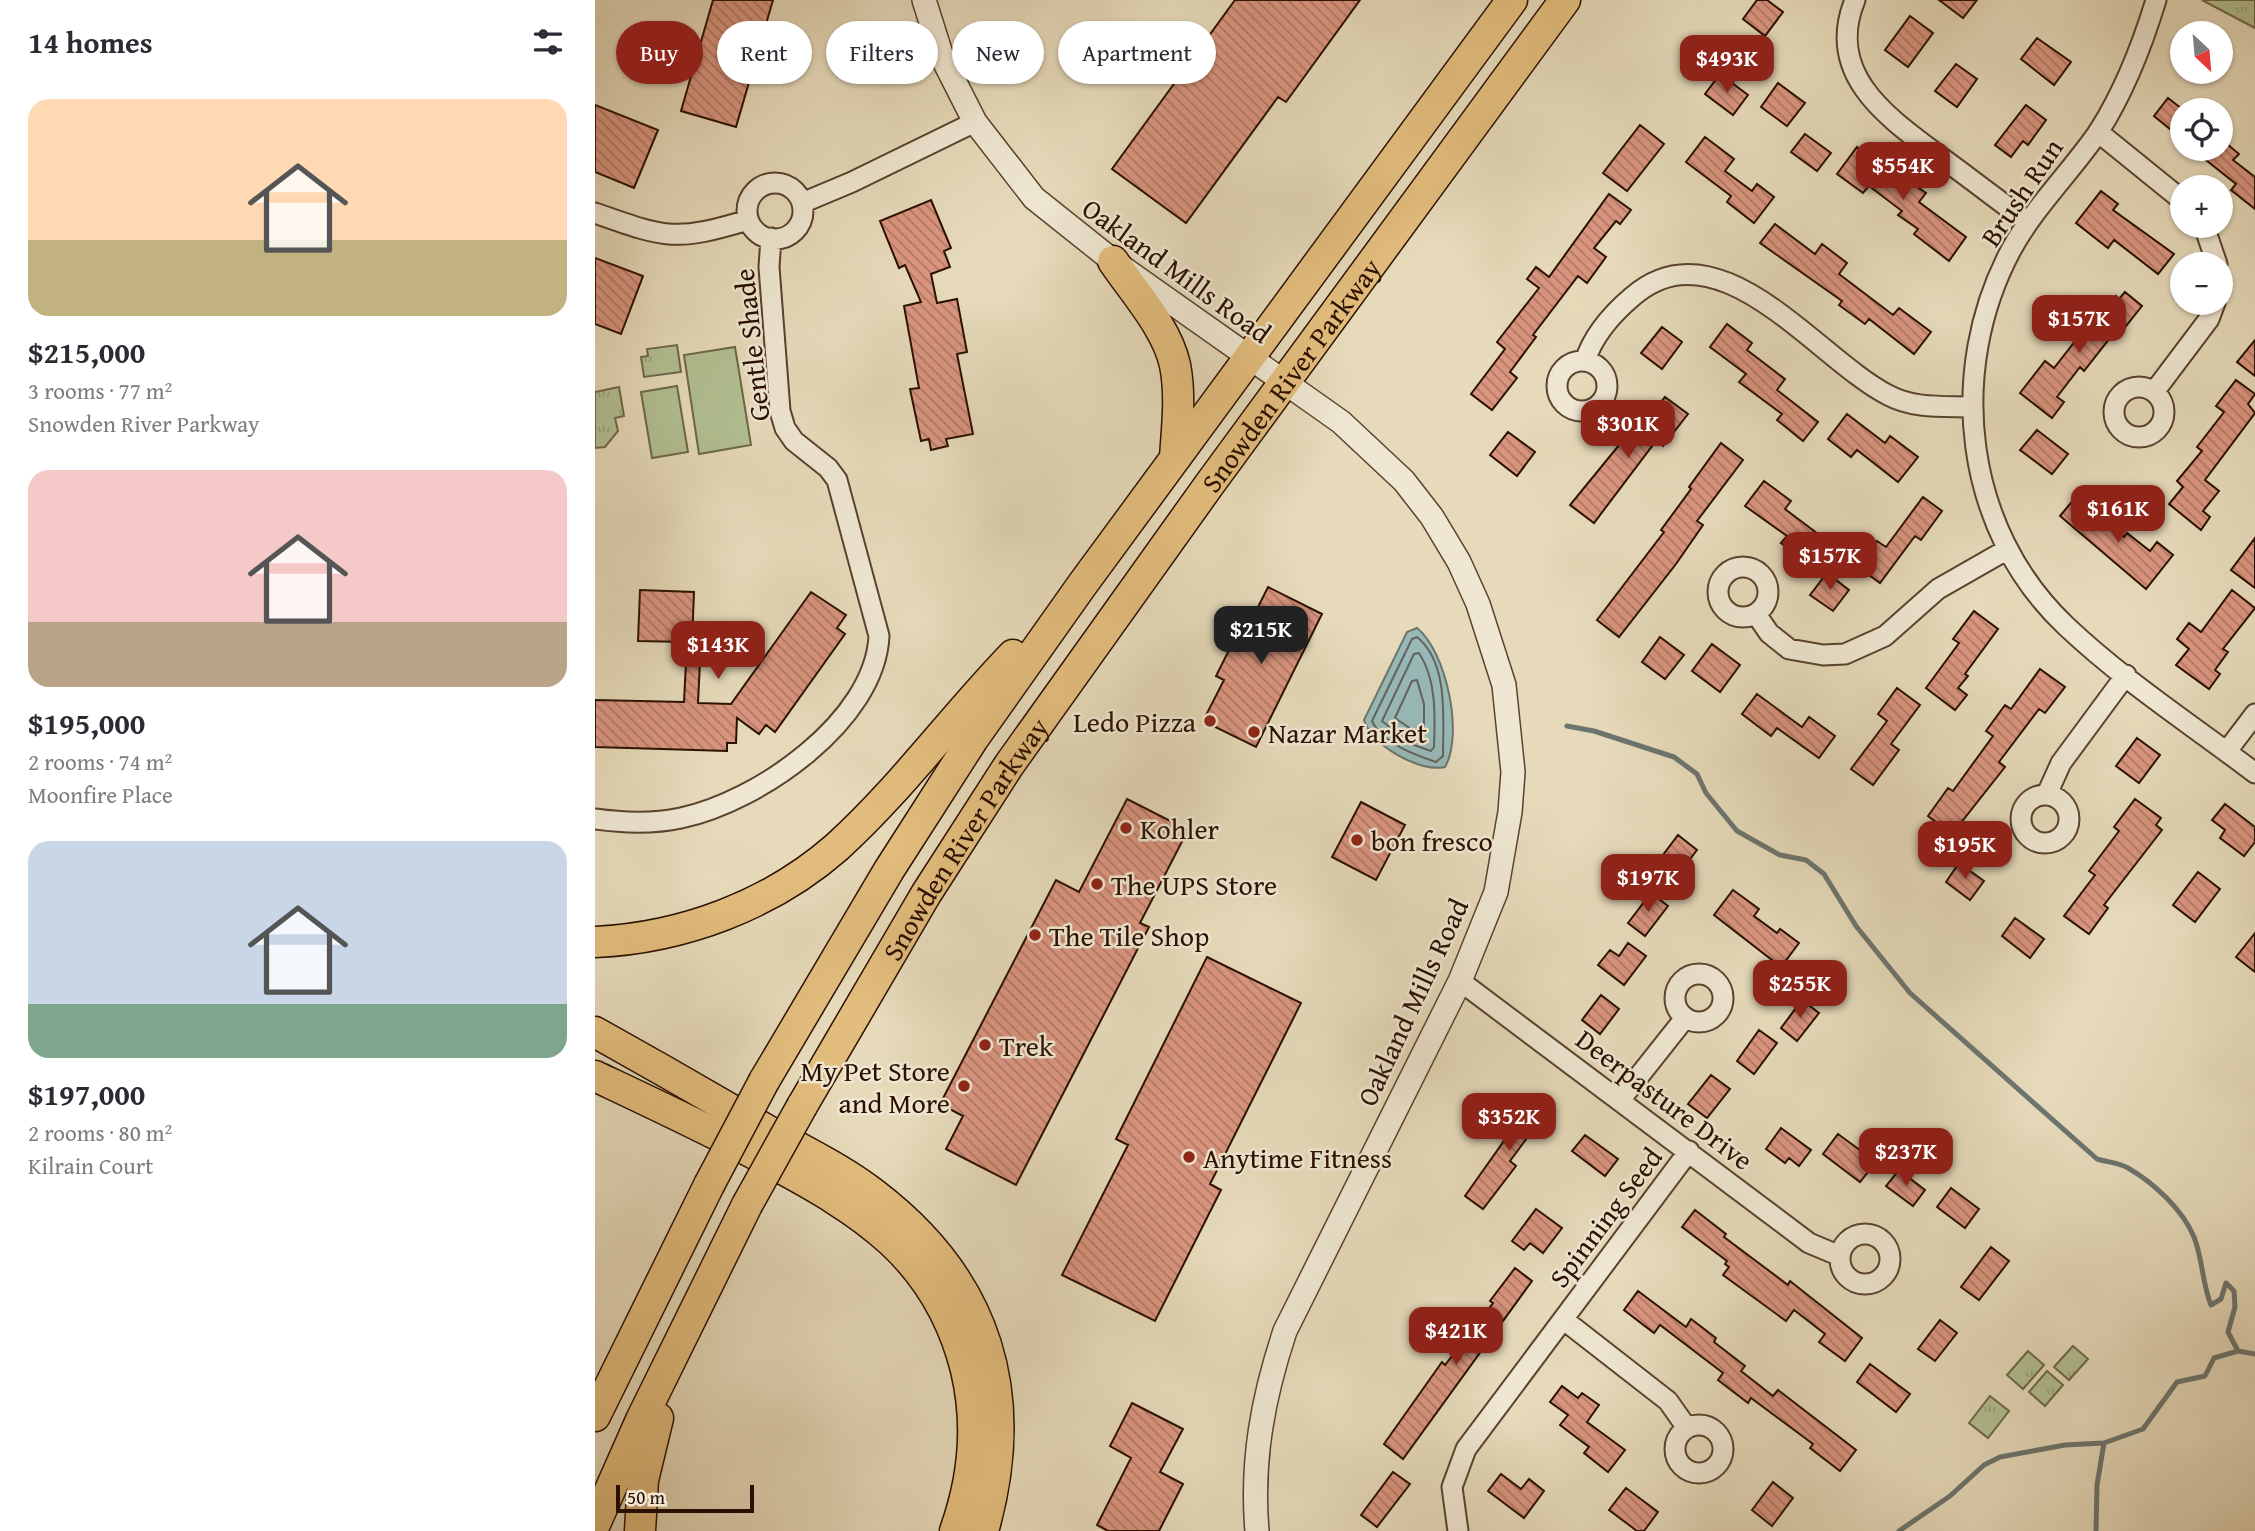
<!DOCTYPE html>
<html lang="en">
<head>
<meta charset="utf-8">
<style>
	:root { --surface:#fff; --page:#f7f7f7; --text:#2b2b33; --muted:#7c7c81; --accent:#8f2418 }
	body { margin:0; font-family:"Gentium Book Plus",serif; background:var(--page); color:var(--text); height:100vh; display:flex; flex-direction:column; font-size:26px; white-space:nowrap }
	* { box-sizing:border-box; margin:0 }
	p { font-size:23px; color:var(--muted) }
	.icon { flex:none; width:38px; height:38px; fill:none; stroke:currentColor; stroke-width:2; stroke-linecap:round; stroke-linejoin:round }
	.map { position:relative; flex:1; overflow:hidden }
	.side { display:flex; flex-direction:column; background:var(--surface); width:595px }
	.side>* { flex:none }
	.hud { position:absolute; left:21px; top:21px; width:665px; height:63px; display:flex; gap:14px }
	.needle { width:46px; rotate:154deg }
	.buttons { position:absolute; left:1575px; top:21px; display:grid; gap:14px }
	.buttons a { display:grid; place-items:center; width:63px; height:63px; border-radius:50%; background:var(--surface); box-shadow:0 2px 5px #0004; font-size:35px }
	.scale { position:absolute; left:21px; bottom:18px; width:138px; box-sizing:border-box; padding-left:7px; border:4px solid #2a1000; border-top:0; font-size:19px; line-height:24px; white-space:nowrap; color:#2a1000; -webkit-text-stroke:5px #efe7d2; paint-order:stroke }
	.price { position:absolute; translate:-50% -60px; padding:0 16px; border-radius:14px; background:var(--accent); color:#fff; font-size:23px; line-height:46px; filter:drop-shadow(0 2px 4px #0008) }
	.price::after { content:''; position:absolute; left:50%; top:42px; width:21px; height:16px; margin-left:-10px; background:inherit; clip-path:polygon(0 0,100% 0,50% 100%) }
	.price.active { background:#222; color:#fff }
	ul { padding:0; list-style:none }
	li { display:grid; align-content:center; gap:14px; height:371px; padding:0 28px }
	li span { display:grid; place-items:center; height:217px; border-radius:21px; color:#555 }
	li>.icon { margin-inline-start:auto }
	span .icon { width:126px; height:126px; fill:#fffc; stroke-width:1 }
	li b { font-size:30px }
	h2 { display:flex; justify-content:space-between; align-items:center; height:84px; padding:0 28px; font-size:30px }
	.pill { padding:0 24px; border-radius:32px; background:var(--surface); box-shadow:0 2px 5px #0004; font-size:24px; line-height:63px }
	.pill.active { background:var(--accent); color:#fff }
	main { display:flex; flex:1; min-height:0 }
	.map>svg:first-child { display:block }
</style>
</head>
<body>
<main>
<section class="side">
<h2>14 homes<svg class="icon" aria-label="filters" viewBox="0 0 24 24"><path d="M4 7h16M4 17h16"/><circle cx="9" cy="7" r="2"/><circle cx="15" cy="17" r="2"/></svg></h2>
<ul>
<li><span style="background:linear-gradient(#ffd9b3 65%,#c2b280 0)"><svg class="icon" aria-label="home" viewBox="0 0 24 24"><path d="M3 11l9-7 9 7M6 9v11h12V9"/></svg></span><div><b>$215,000</b><p>3 rooms · 77 m²</p><p>Snowden River Parkway</p></div></li>
<li><span style="background:linear-gradient(#f6c9c9 70%,#b9a48a 0)"><svg class="icon" aria-label="home" viewBox="0 0 24 24"><path d="M3 11l9-7 9 7M6 9v11h12V9"/></svg></span><div><b>$195,000</b><p>2 rooms · 74 m²</p><p>Moonfire Place</p></div></li>
<li><span style="background:linear-gradient(#c9d6e8 75%,#7fa58c 0)"><svg class="icon" aria-label="home" viewBox="0 0 24 24"><path d="M3 11l9-7 9 7M6 9v11h12V9"/></svg></span><div><b>$197,000</b><p>2 rooms · 80 m²</p><p>Kilrain Court</p></div></li>
</ul>
</section>
<div class="map">
<svg width="1660" height="1531" viewBox="0 0 1660 1531">
	<defs>
		<pattern id="park-tufts" width="24" height="20" patternUnits="userSpaceOnUse" patternTransform="scale(1.75)"><rect width="24" height="20" fill="#b2c092"/><path d="M3 7l-1-3M5 7V3M7 7l1-3M15 17l-1-3M17 17v-4M19 17l1-3" fill="none" stroke="#99a47c"/></pattern>
		<pattern id="building-back-hatch" width="6" height="6" patternUnits="userSpaceOnUse" patternTransform="scale(1.75)"><rect width="6" height="6" fill="#da957f"/><path d="M-1 5l2 2M0 0l6 6M5-1l2 2" fill="none" stroke="#b17866"/></pattern>
	</defs>
	<rect width="100%" height="100%" fill="#e6daba"/>
	<filter id="stains"><feTurbulence type="fractalNoise" baseFrequency=".00286" numOctaves="4"/><feColorMatrix values="0 0 0 0 .2 0 0 0 0 .09 0 0 0 0 .02 0 0 0 .5 -.17"/></filter>
	<radialGradient id="worn" r=".72"><stop offset=".6" stop-color="#630" stop-opacity="0"/><stop offset="1" stop-color="#630" stop-opacity=".3"/></radialGradient>
	<path fill="#b2c092" stroke="#6e6849" stroke-width="2" d="M140 347 156 445 104 454 89 355Z
		M82 386 93 452 57 458 46 392Z"/>
	<path fill="url(#park-tufts)" stroke="#6e6849" stroke-width="2" d="M1607 0H1660V28Z
		M82 345 86 372 49 377 46 357 53 356 52 349Z
		M24 387 29 416 20 418 23 431 10 447 0 448V392Z
		M1478 1346 1493 1359 1474 1380 1459 1367Z
		M1433 1351 1449 1365 1428 1389 1412 1375Z
		M1452 1371 1468 1385 1450 1406 1434 1392Z
		M1395 1396 1414 1411 1393 1438 1374 1423Z"/>
	<path fill="#98b9b8" stroke="#6c756e" stroke-width="2" d="M822 628C851 651 869 734 850 767 825 773 776 745 769 720L812 632Z"/>
	<g fill="none" stroke-linecap="round" stroke-linejoin="round">
		<path stroke="#61645c" stroke-width="2" d="M822 637C854 663 848 719 848 756L841 762C820 755 787 743 777 721L817 639Z
			M824 653C842 680 840 717 839 747L836 751 816 744 787 721 819 654Z
			M822 680 829 704V733L826 736 800 718 817 681Z"/>
		<path stroke="#6c756e" stroke-width="5" d="M972 726 999 731 1079 757 1102 774 1111 793 1142 831 1185 855 1211 860 1229 874 1261 926 1315 993 1502 1159C1512 1162 1525 1163 1533 1168 1559 1183 1588 1210 1599 1237 1608 1260 1607 1283 1616 1305L1626 1299 1631 1283 1639 1291 1640 1307 1633 1332 1643 1351
			M1304 1531 1355 1496 1389 1465 1405 1457 1470 1445 1509 1443 1548 1429 1582 1382 1610 1376 1619 1358 1643 1351 1660 1354
			M1501 1531 1502 1485 1509 1443"/>
	</g>
	<path fill="url(#building-back-hatch)" stroke="#2a1000" stroke-width="2" d="M118 0H178L141 127 86 111Z
		M640 0H765L691 102 683 97 591 223 517 169Z
		M1162 0H1172L1188 12 1170 36 1148 19Z
		M1344 0H1382L1368 18Z
		M1315 16 1338 33 1313 67 1290 50Z
		M1442 38 1476 62 1459 85 1426 59Z
		M1361 64 1382 79 1362 107 1340 91Z
		M1125 74 1153 95 1138 115 1110 94Z
		M1183 83 1210 103 1192 126 1166 107Z
		M1573 98 1587 109V139L1559 116Z
		M0 105 63 130 39 188 0 172Z
		M1431 105 1451 120 1433 145 1428 141 1416 157 1400 145Z
		M1045 125 1069 144 1032 191 1008 173Z
		M1210 134 1236 153 1222 171 1196 152Z
		M1110 137 1139 159 1130 171 1157 191 1162 184 1179 197 1159 223 1132 202 1136 196 1091 162Z
		M1626 139 1644 154 1638 160 1660 177V209L1636 190 1641 184 1597 149H1626Z
		M1262 147 1302 177 1304 174 1331 193 1324 202 1371 237 1354 261 1319 234 1323 229 1303 215 1307 211 1274 186 1268 193 1242 174Z
		M1506 191 1523 204 1518 210 1579 254 1563 274 1519 240 1513 248 1481 223Z
		M1014 194 1036 210 1025 224 1021 221 999 248 1011 257 992 283 983 276 938 335 941 337 915 372 922 378 897 410 876 394 910 349 902 342 944 288 932 279 941 267 954 277Z
		M336 200 356 248 349 251 355 267 336 274 342 303 362 299 372 352 362 354 378 434 351 439 353 446 336 450 334 439 326 441 315 389 324 388 309 306 326 302 310 265 304 268 285 221Z
		M1180 224 1220 254 1227 244 1252 263 1244 274 1298 315 1304 308 1336 332 1319 354 1274 319 1270 324 1244 305 1247 301 1165 243Z
		M0 258 48 276 26 334 0 324Z
		M1530 292 1547 306 1523 336 1519 333 1489 371 1485 367 1462 397 1469 402 1457 418 1425 393 1450 361 1459 368 1488 331 1491 333 1521 296 1524 299Z
		M1132 324 1157 343 1152 350 1190 379 1182 390 1223 422 1208 441 1182 420 1187 414 1144 382 1151 374 1115 347Z
		M1067 327 1087 342 1067 369 1046 353Z
		M1660 340V376L1642 362Z
		M1641 380 1660 394 1653 404 1660 413 1610 480 1624 491 1608 511 1615 517 1606 530 1574 504 1588 487 1582 481 1607 451 1602 447 1629 412 1621 406Z
		M1070 397 1093 414 1068 446 1061 441 999 523 975 505 1029 439 1034 443Z
		M1252 414 1290 443 1295 436 1323 457 1303 482 1262 450 1256 457 1233 439Z
		M1442 430 1473 454 1457 474 1425 450Z
		M913 432 940 452 922 476 895 455Z
		M1126 443 1148 460 1102 521 1108 525 1081 564 1024 637 1002 620 1069 532 1066 530 1096 489 1094 487Z
		M1169 481 1196 501 1190 509 1227 537 1210 561 1186 543 1192 536 1150 506Z
		M1328 497 1347 511 1326 540 1320 536 1285 583 1263 567 1282 541 1291 547Z
		M1480 498 1529 537 1532 533 1555 551 1562 542 1578 555 1551 589 1465 516Z
		M1660 538V588L1636 570Z
		M1232 573 1254 590 1238 611 1215 595Z
		M673 587 727 614 661 747 608 721 629 680 621 676 646 626 652 629Z
		M45 590 99 592 97 641H106L103 703 136 704 216 592 251 615 242 628 250 634 180 732 171 725 164 734 142 718 141 743H132V751L0 747V700L89 702 92 642 43 641Z
		M1637 590 1660 608 1628 649 1633 652 1620 670 1625 674 1614 689 1581 665 1594 649 1582 639 1594 623 1606 632Z
		M1379 611 1403 629 1370 674 1373 676 1363 688 1372 695 1360 710 1331 688 1364 643 1358 639Z
		M1065 637 1089 655 1070 679 1047 662Z
		M1117 644 1145 665 1125 692 1097 671Z
		M1445 669 1470 687 1450 713 1444 709 1404 762 1410 767 1357 834 1333 816 1353 788 1358 791 1398 736 1391 731 1410 705 1416 709Z
		M1302 688 1325 705 1296 744 1304 750 1278 785 1256 769 1292 721 1283 714Z
		M1162 694 1207 727 1214 717 1240 736 1224 758 1182 728 1176 736 1147 714Z
		M1542 738 1565 755 1544 783 1521 766Z
		M532 799 593 830 545 923 554 927 421 1185 351 1149 368 1116 345 1104 461 880 484 892Z
		M1540 799 1566 818 1561 825 1567 830 1509 905 1513 908 1494 934 1469 916 1500 875 1494 871 1524 831 1519 827Z
		M766 802 810 825 781 880 737 857Z
		M1630 804 1660 827V842L1649 856 1625 838 1630 830 1617 820Z
		M1083 835 1102 850 1075 885 1056 871Z
		M1364 863 1389 881 1375 900 1351 882Z
		M1603 872 1625 889 1600 922 1578 905Z
		M1138 890 1164 909 1159 916 1182 933 1185 929 1204 943 1186 967 1119 915Z
		M1056 893 1073 906 1050 936 1033 923Z
		M1420 918 1449 939 1435 958 1407 936Z
		M1660 933V972L1641 957Z
		M1033 943 1051 956 1029 985 1003 965 1015 950 1024 956Z
		M612 957 706 1003 615 1184 626 1190 560 1321 467 1275 533 1145 521 1139Z
		M1006 995 1024 1009 1005 1034 987 1020Z
		M1207 1000 1224 1013 1202 1041 1186 1028Z
		M1164 1030 1182 1043 1159 1074 1142 1061Z
		M1116 1075 1135 1089 1112 1118 1093 1104Z
		M940 1097 960 1112 940 1138 935 1134 915 1161 921 1166 888 1209 870 1196Z
		M1186 1128 1216 1150 1204 1166 1194 1158 1190 1163 1171 1149Z
		M1243 1134 1281 1162 1265 1182 1228 1154Z
		M990 1135 1023 1159 1010 1176 977 1151Z
		M1304 1170 1330 1190 1318 1206 1291 1186Z
		M1356 1188 1384 1209 1370 1228 1342 1207Z
		M941 1209 967 1228 948 1253 935 1243 929 1250 917 1241Z
		M1100 1210 1131 1234 1129 1237 1193 1285 1195 1281 1267 1338 1250 1361 1224 1342 1230 1334 1199 1310 1191 1321 1128 1275 1134 1267 1130 1264 1132 1261 1087 1227Z
		M1396 1247 1414 1261 1384 1300 1366 1287Z
		M920 1268 937 1281 808 1459 789 1444 847 1362 850 1365 898 1303 895 1301Z
		M1043 1291 1091 1327 1096 1319 1121 1338 1119 1342 1150 1366 1146 1371 1178 1396 1183 1390 1261 1450 1245 1471 1215 1448 1218 1444 1156 1398 1153 1403 1123 1380 1128 1373 1065 1325 1059 1333 1029 1310Z
		M1345 1320 1362 1333 1340 1361 1323 1349Z
		M1275 1364 1315 1394 1301 1412 1262 1382Z
		M967 1386 983 1398 987 1393 1004 1405 992 1422 1030 1450 1013 1472 989 1453 994 1447 965 1425 973 1415 955 1402Z
		M537 1403 588 1429 565 1472 588 1484 564 1531H513L502 1525 536 1458 515 1446Z
		M798 1472 815 1484 782 1527 766 1515Z
		M906 1474 926 1489 934 1479 949 1491 929 1518 893 1491Z
		M1178 1482 1198 1498 1177 1526 1157 1510Z
		M1031 1488 1063 1512 1049 1531H1042L1014 1510Z"/>
	<g fill="none" stroke-linecap="round" stroke-linejoin="round">
		<g stroke="#59422e" stroke-width="23">
			<path id="minor" d="M1260 0C1229 76 1295 119 1347 158 1376 179 1404 201 1433 222
				M1561 0C1547 46 1530 90 1504 131 1476 172 1440 206 1416 250 1351 372 1369 530 1471 626 1529 681 1597 725 1660 773
				M1503 132 1587 200
				M152 211a28 28 0 1 1 56 0a28 28 0 1 1-56 0Z
				M207 203 257 182 380 122
				M0 213C71 238 80 242 153 220
				M1609 226 1622 264
				M990 361C998 336 1017 314 1037 297 1124 221 1221 358 1293 395 1319 409 1349 406 1377 407
				M962 386a25 25 0 1 1 50 0a25 25 0 1 1-50 0Z
				M1519 412a25 25 0 1 1 50 0a25 25 0 1 1-50 0Z
				M1559 392 1614 319 1620 303
				M1123 592a25 25 0 1 1 50 0a25 25 0 1 1-50 0Z
				M1161 614 1174 633 1194 649 1228 655 1250 654 1290 636 1343 589 1413 549
				M1632 751 1660 714
				M1452 794 1466 763 1531 675
				M1426 819a24 24 0 1 1 48 0a24 24 0 1 1-48 0Z
				M0 819C28 823 58 824 86 818 163 802 280 721 284 636L242 480 233 468 199 441 190 428 185 411 174 267 176 238
				M1080 998a24 24 0 1 1 48 0a24 24 0 1 1-48 0Z
				M865 981 1214 1243 1245 1256
				M1025 1100 1090 1018
				M1245 1259a25 25 0 1 1 50 0a25 25 0 1 1-50 0Z
				M969 1320 1073 1401 1092 1428
				M1080 1449a24 24 0 1 1 48 0a24 24 0 1 1-48 0Z
				M863 1531 857 1487 871 1449 1094 1151"/>
		</g>
		<g stroke="#59422e" stroke-width="26">
			<path id="tertiary" d="M329 0 347 57 380 122 439 198 518 261 746 422 809 481 837 517 864 562 883 604 909 685 918 772 915 812 901 892 865 981 690 1331C668 1397 656 1461 662 1531"/>
		</g>
		<g stroke="#2a1000" stroke-width="33">
			<g id="primary">
				<path d="M518 261C539 292 572 328 580 365 586 396 582 427 580 458"/>
				<path d="M0 942C88 938 176 905 242 847 306 789 358 717 418 655"/>
				<path d="M0 1032C57 1064 113 1096 170 1129 206 1150 246 1168 279 1194 393 1281 427 1395 388 1531"/>
				<path d="M0 1076C57 1103 115 1130 171 1160 267 1211 343 1257 371 1370 384 1425 379 1478 360 1531"/>
				<path d="M169 1081 294 870 378 739 487 585 917 0"/>
				<path id="s1" d="M207 1106 331 894 414 765 614 485 970 0"/>
				<path d="M0 1416 114 1185"/>
				<path d="M0 1524 46 1420 152 1205"/>
				<path d="M45 1531 48 1480 63 1418"/>
			</g>
		</g>
		<use href="#minor" stroke="#efe7d2" stroke-width="19"/>
		<use href="#tertiary" stroke="#efe7d2" stroke-width="23"/>
		<use href="#primary" stroke="#e3bd7d" stroke-width="30"/>
		<g stroke="#2a1000" stroke-width="33" stroke-linecap="butt">
			<path id="primary-bridge" d="M114 1185 169 1081
				M152 1205 207 1106"/>
		</g>
		<use href="#primary-bridge" stroke="#e3bd7d" stroke-width="30"/>
	</g>
	<g fill="#8f2418" stroke="#efe7d2" stroke-width="2.5">
		<circle cx="615" cy="721" r="7"/>
		<circle cx="659" cy="732" r="7"/>
		<circle cx="531" cy="828" r="7"/>
		<circle cx="762" cy="840" r="7"/>
		<circle cx="502" cy="884" r="7"/>
		<circle cx="440" cy="935" r="7"/>
		<circle cx="390" cy="1045" r="7"/>
		<circle cx="369" cy="1086" r="7"/>
		<circle cx="594" cy="1157" r="7"/>
	</g>
	<g text-anchor="middle" dominant-baseline="central" stroke-width="5" stroke-linejoin="round" paint-order="stroke">
		<g font-size="28" fill="#2a1000" stroke="#efe7d2">
			<text transform="translate(1426 192) rotate(-56)">Brush Run</text>
			<text transform="translate(582 270) rotate(36)">Oakland Mills Road</text>
			<text transform="translate(156 345) rotate(-96)">Gentle Shade</text>
			<text stroke="none"><textPath href="#s1" startOffset="880">Snowden River Parkway</textPath></text>
			<text stroke="none"><textPath href="#s1" startOffset="313">Snowden River Parkway</textPath></text>
			<text transform="translate(817 1002) rotate(-65)">Oakland Mills Road</text>
			<text transform="translate(1070 1099) rotate(37)">Deerpasture Drive</text>
			<text transform="translate(1010 1217) rotate(-53)">Spinning Seed</text>
		</g>
		<g font-size="28" fill="#2a1000" stroke="#efe7d2" text-anchor="start">
			<text x="601" y="721" text-anchor="end">Ledo Pizza</text>
			<text x="673" y="732">Nazar Market</text>
			<text x="545" y="828">Kohler</text>
			<text x="776" y="840">bon fresco</text>
			<text x="516" y="884">The UPS Store</text>
			<text x="454" y="935">The Tile Shop</text>
			<text x="404" y="1045">Trek</text>
			<text x="355" y="1070" text-anchor="end">My Pet Store<tspan x="355" dy="32">and More</tspan></text>
			<text x="608" y="1157">Anytime Fitness</text>
		</g>
	</g>
	<rect width="100%" height="100%" filter="url(#stains)"/>
	<rect width="100%" height="100%" fill="url(#worn)"/>
</svg>
<div class="buttons">
<a><svg class="needle" viewBox="-14 -14 28 28"><path d="M0-13l5 13h-10z" fill="#e53935"/><path d="M0 13l5-13h-10z" fill="#7c7c81"/></svg></a>
<a><svg class="icon" aria-label="locate" viewBox="0 0 24 24"><circle cx="12" cy="12" r="6"/><path d="M12 2v4M12 18v4M2 12h4M18 12h4"/></svg></a>
<a>+</a>
<a>−</a>
</div>
<div class="scale">50 m</div>
<b class="price" style="left:1132px;top:95px">$493K</b>
<b class="price" style="left:1308px;top:202px">$554K</b>
<b class="price" style="left:1484px;top:355px">$157K</b>
<b class="price" style="left:1033px;top:460px">$301K</b>
<b class="price" style="left:1523px;top:545px">$161K</b>
<b class="price" style="left:1235px;top:592px">$157K</b>
<b class="price active" style="left:666px;top:666px">$215K</b>
<b class="price" style="left:123px;top:681px">$143K</b>
<b class="price" style="left:1370px;top:881px">$195K</b>
<b class="price" style="left:1053px;top:914px">$197K</b>
<b class="price" style="left:1205px;top:1020px">$255K</b>
<b class="price" style="left:914px;top:1153px">$352K</b>
<b class="price" style="left:1311px;top:1188px">$237K</b>
<b class="price" style="left:861px;top:1367px">$421K</b>
<div class="hud">
<a class="pill active">Buy</a>
<a class="pill">Rent</a>
<a class="pill">Filters</a>
<a class="pill">New</a>
<a class="pill">Apartment</a>
</div>
</div>
</main>
</body>
</html>
